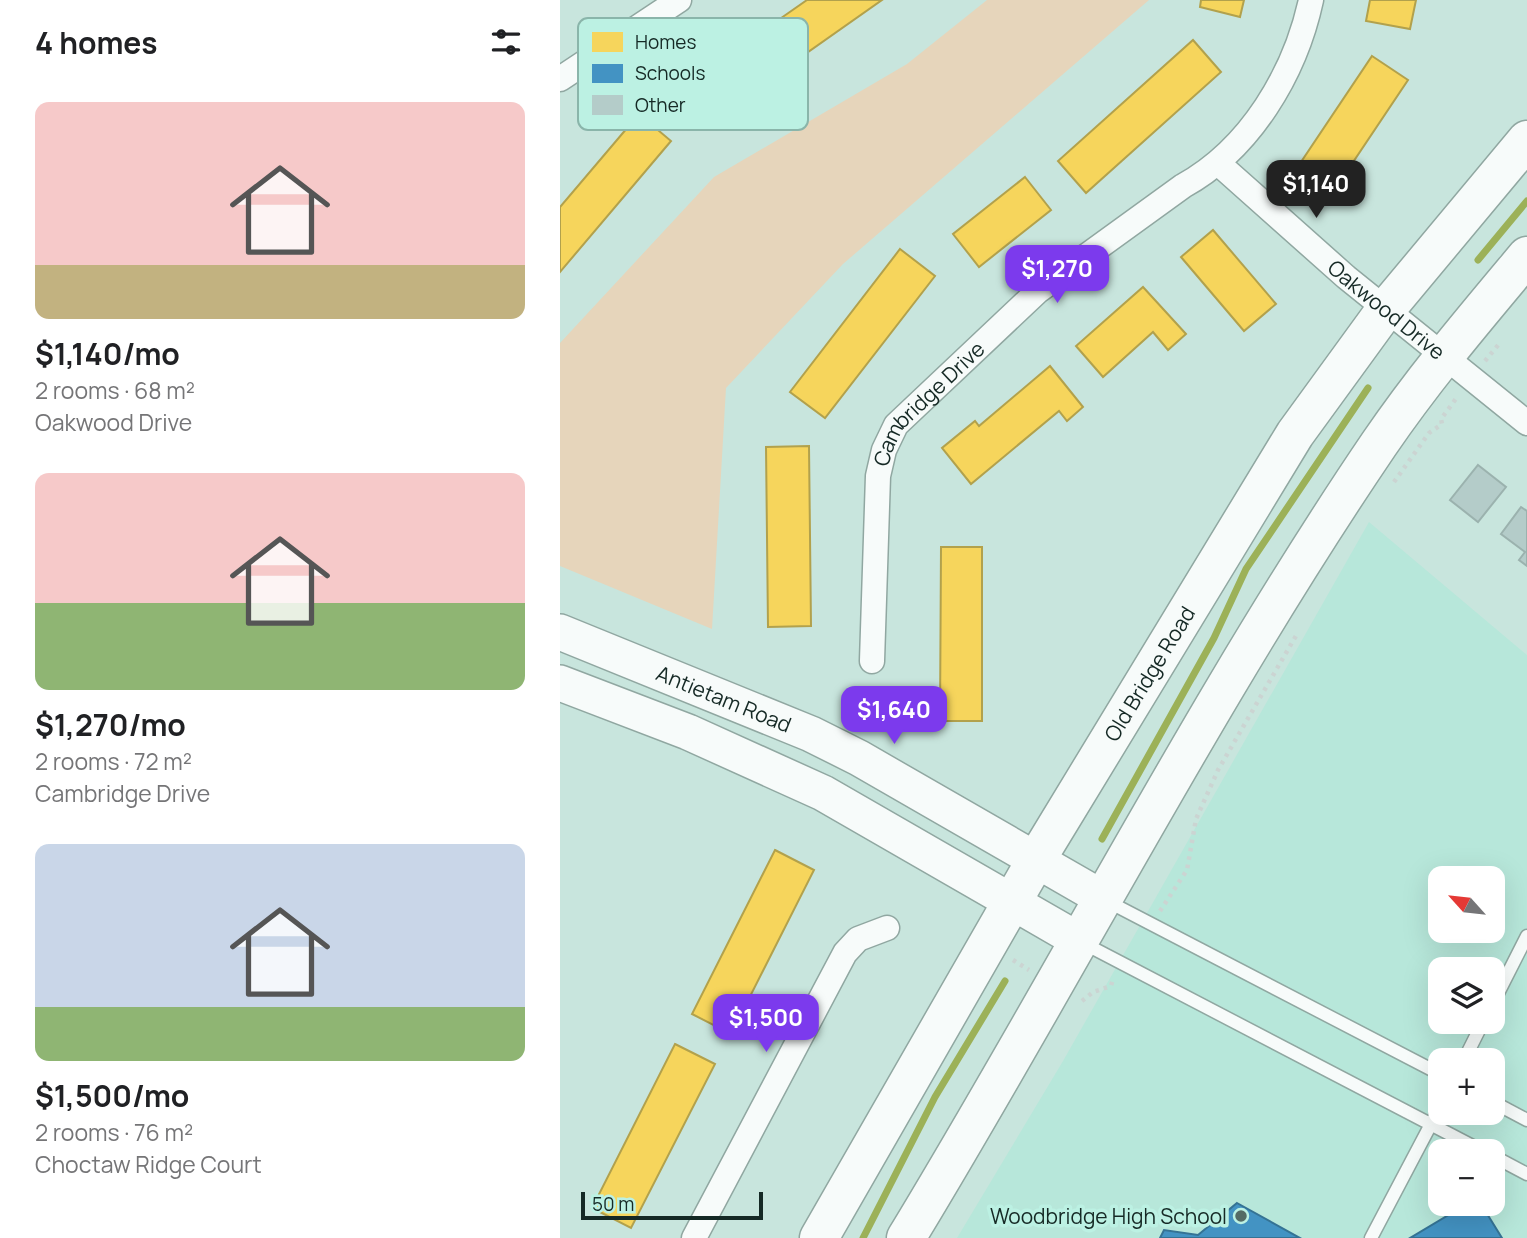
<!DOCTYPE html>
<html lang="en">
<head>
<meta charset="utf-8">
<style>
	:root { --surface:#fff; --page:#f6f6f6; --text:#202124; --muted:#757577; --accent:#7c3aed }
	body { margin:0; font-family:Manrope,sans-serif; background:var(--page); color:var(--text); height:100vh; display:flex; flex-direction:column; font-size:26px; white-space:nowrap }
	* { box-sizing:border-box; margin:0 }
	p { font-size:23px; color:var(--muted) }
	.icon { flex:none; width:38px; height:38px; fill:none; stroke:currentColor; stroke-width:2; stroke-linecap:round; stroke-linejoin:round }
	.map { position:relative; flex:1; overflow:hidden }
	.sheet { display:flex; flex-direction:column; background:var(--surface); width:560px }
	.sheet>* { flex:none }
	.needle { width:46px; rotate:297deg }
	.controls { position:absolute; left:868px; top:866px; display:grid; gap:14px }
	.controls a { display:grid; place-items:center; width:77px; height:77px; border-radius:14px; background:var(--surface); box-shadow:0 7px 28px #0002; font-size:35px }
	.scale { position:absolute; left:21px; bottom:18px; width:182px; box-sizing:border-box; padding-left:7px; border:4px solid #152925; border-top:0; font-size:19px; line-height:24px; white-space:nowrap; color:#152925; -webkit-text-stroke:5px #bcf1e3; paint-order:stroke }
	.price { position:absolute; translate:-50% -60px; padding:0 16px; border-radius:14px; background:var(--accent); color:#fff; font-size:23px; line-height:46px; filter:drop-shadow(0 2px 4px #0008) }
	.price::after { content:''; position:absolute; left:50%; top:42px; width:21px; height:16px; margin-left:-10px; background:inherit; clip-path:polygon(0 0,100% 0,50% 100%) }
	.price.on { background:#222; color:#fff }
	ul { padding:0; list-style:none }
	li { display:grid; align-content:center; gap:14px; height:371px; padding:0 35px }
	li span { display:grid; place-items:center; height:217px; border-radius:14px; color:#555 }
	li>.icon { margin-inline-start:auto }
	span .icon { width:126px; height:126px; fill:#fffc; stroke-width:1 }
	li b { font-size:30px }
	h2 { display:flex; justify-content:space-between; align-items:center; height:84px; padding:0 35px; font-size:30px }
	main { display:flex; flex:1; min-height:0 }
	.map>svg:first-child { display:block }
</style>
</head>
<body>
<main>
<section class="sheet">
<h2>4 homes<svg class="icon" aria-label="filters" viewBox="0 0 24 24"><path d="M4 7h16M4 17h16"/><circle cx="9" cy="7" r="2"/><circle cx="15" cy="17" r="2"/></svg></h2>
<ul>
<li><span style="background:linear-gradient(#f6c9c9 75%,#c2b280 0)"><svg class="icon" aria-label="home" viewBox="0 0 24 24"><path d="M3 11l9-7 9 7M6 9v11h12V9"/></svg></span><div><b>$1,140/mo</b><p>2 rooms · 68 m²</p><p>Oakwood Drive</p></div></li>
<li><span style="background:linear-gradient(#f6c9c9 60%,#8fb573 0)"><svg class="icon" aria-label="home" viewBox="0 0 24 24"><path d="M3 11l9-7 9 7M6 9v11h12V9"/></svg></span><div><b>$1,270/mo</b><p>2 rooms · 72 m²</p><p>Cambridge Drive</p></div></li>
<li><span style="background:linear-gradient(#c9d6e8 75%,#8fb573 0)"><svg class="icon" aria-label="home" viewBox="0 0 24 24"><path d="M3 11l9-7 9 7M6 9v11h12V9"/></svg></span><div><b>$1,500/mo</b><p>2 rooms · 76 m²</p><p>Choctaw Ridge Court</p></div></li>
</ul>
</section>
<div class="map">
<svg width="967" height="1238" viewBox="0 0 967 1238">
	<rect width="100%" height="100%" fill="#c8e5dd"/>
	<path fill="#b7e7da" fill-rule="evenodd" d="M809 522 967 655V1238H397L503 1061ZM880 878H933V931H880ZM880 970H933V1022H880ZM880 1060H933V1113H880ZM880 1152H933V1204H880Z"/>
	<path fill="#e6d5bb" d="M427 0H589L283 264 166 388 152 629 0 566V343L154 177 347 64Z"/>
	<path fill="#f6d55c" stroke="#b2a14c" stroke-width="2" d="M247 0H322L173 105 148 69Z
		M641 0H684L680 17 640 7Z
		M810 0H856L850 29 806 21Z
		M633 40 661 72 526 193 498 161Z
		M812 56 848 80 773 192 737 168Z
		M79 114 111 141 0 272V207Z
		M465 177 491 210 419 267 393 234Z
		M653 230 716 304 684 331 621 257Z
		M340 249 375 276 265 418 230 392Z
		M583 287 626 334 608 350 593 332 543 377 516 346Z
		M490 366 523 407 507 421 499 411 411 484 382 448 415 421 419 426Z
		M249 446 251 626 208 627 206 447Z
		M381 547H422V721H380Z
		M215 850 254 870 171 1034 132 1014Z
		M115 1044 155 1064 71 1228 32 1208Z"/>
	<path fill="#4393c3" stroke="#357394" stroke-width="2" d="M677 1203 740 1238H600L604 1230 638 1235Z
		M907 1204H921L942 1238H850Z"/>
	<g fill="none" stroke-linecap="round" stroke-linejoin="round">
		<path stroke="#9cb158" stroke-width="7" d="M918 260 967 201
			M542 839 654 638 686 569 808 388
			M303 1238 375 1097 445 981"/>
	</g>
	<path fill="#b4ccc9" stroke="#9bb2ae" stroke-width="2" d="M918 465 946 487 918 522 890 500Z
		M961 507 967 511V566L959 560 965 552 941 534Z"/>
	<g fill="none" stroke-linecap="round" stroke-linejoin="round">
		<g stroke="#90a7a1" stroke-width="15">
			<path id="lane" d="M545 900 880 1074
				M523 943 924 1152
				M933 1003 967 936
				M904 1060 923 1022
				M933 1102 967 1120
				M933 1156 967 1174
				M811 1238 880 1107"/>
		</g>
		<g stroke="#90a7a1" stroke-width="27">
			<g id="street">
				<path d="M0 79 119 0"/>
				<path id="s1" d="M659 164 786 277 967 423"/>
				<path id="s2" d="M312 661 318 476 324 450 336 425 478 291 623 186C690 149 735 74 751 0"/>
				<path d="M134 1238 285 953 298 939 327 928"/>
			</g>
		</g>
		<g stroke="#90a7a1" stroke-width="38">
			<g id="secondary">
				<path id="s3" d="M0 632 251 734 299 758 544 899"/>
				<path d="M0 683 128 732 263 793 520 941"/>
			</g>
		</g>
		<g stroke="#90a7a1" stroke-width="41">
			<g id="primary">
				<path id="s4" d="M259 1238 476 860 735 434 826 309 967 140"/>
				<path d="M346 1238C506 975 646 699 819 444 864 378 916 317 967 256"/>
			</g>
		</g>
		<path stroke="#cbd4d2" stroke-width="4.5" stroke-dasharray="3.5 5" stroke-linecap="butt" d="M925 361 939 344
			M834 482 869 433 882 424 881 419 898 396
			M600 911 627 870 636 819 658 770 737 634
			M453 960 469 970
			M522 1001 533 992 551 986 553 979"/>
		<use href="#lane" stroke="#f7fbfa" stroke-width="12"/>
		<use href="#street" stroke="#f7fbfa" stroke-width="24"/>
		<use href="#secondary" stroke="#f7fbfa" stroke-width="35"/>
		<use href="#primary" stroke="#f7fbfa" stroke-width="38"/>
	</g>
	<circle fill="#546b65" stroke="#bcf1e3" stroke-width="2.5" cx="681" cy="1216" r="7"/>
	<g text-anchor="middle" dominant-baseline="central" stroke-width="7" stroke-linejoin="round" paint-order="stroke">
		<g font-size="21" fill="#152925" stroke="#bcf1e3">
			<text stroke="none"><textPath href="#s1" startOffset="222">Oakwood Drive</textPath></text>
			<text stroke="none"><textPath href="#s2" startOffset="276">Cambridge Drive</textPath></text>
			<text stroke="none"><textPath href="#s4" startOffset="654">Old Bridge Road</textPath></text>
			<text stroke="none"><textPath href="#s3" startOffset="177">Antietam Road</textPath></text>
		</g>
		<g font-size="21" fill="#152925" stroke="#bcf1e3" text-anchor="end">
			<text x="667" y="1216">Woodbridge High School</text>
		</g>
	</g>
	<rect x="18" y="18" width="230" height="112" rx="10" fill="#bcf1e3" stroke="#8ab5aa" stroke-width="2"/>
	<rect x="32" y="32" width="31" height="20" fill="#f6d55c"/>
	<rect x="32" y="64" width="31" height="19" fill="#4393c3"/>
	<rect x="32" y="95" width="31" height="20" fill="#b4ccc9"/>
	<g font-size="19" fill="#152925">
		<text x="75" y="49">Homes</text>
		<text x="75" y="80">Schools</text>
		<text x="75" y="112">Other</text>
	</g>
</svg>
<div class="controls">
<a><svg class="needle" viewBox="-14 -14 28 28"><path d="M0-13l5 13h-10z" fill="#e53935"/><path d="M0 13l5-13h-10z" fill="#757577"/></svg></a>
<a><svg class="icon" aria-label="layers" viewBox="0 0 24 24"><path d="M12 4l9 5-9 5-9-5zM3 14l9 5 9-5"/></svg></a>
<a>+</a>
<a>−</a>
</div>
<div class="scale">50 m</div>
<b class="price on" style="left:756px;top:220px">$1,140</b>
<b class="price" style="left:497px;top:305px">$1,270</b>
<b class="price" style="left:334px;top:746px">$1,640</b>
<b class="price" style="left:206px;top:1054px">$1,500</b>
</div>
</main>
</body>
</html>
